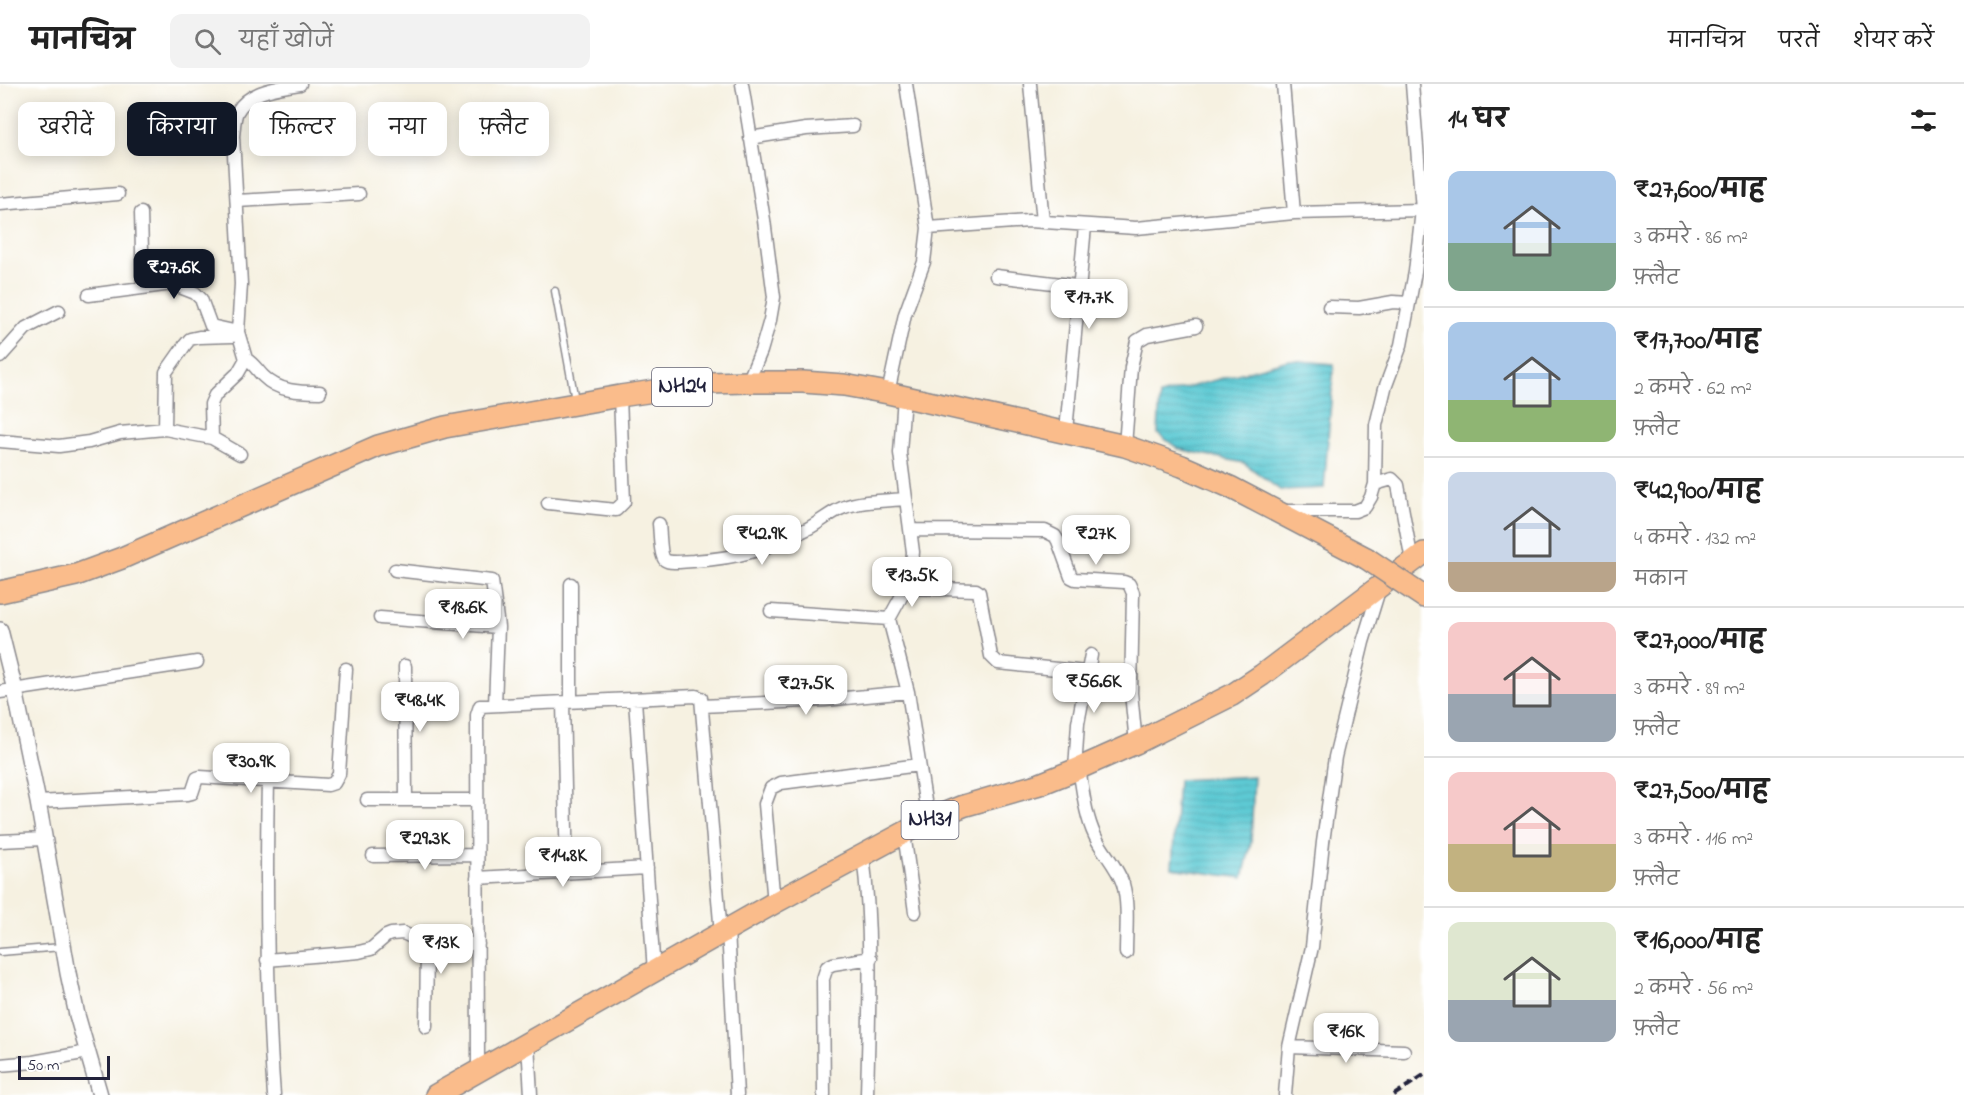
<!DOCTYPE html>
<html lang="hi">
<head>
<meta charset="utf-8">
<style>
	:root { --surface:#fff; --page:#f2f2f2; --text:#222; --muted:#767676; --line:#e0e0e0; --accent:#111827 }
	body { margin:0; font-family:"Indie Flower","Playpen Sans Deva",sans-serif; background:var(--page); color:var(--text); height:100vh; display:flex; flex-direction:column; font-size:22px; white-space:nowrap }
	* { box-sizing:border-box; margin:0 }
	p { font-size:20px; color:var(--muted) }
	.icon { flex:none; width:33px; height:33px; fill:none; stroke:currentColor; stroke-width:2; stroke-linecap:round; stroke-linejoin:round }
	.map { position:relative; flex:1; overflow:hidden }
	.panel { display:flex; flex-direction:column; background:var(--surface); width:540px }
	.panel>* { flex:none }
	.banner { position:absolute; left:18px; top:18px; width:570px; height:54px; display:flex; gap:12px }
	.scale { position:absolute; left:18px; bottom:15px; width:92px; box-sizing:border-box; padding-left:6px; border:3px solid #22223b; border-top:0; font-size:16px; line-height:21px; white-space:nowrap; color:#22223b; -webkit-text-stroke:4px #fff; paint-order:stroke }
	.price { position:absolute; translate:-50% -51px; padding:0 14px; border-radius:12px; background:#fff; color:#222; font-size:20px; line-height:39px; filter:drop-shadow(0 2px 3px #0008) }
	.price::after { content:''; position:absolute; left:50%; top:36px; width:18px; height:14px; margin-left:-9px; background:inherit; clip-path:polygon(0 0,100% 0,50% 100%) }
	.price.active { background:var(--accent); color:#fff }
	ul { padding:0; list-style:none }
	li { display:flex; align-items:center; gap:18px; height:150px; padding:0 24px }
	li+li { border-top:2px solid var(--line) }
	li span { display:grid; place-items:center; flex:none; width:168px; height:120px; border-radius:12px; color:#555 }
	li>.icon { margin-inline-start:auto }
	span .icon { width:72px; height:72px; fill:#fffc; stroke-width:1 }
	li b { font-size:26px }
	h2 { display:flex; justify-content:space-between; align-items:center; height:72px; padding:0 24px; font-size:26px }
	.tag { padding:0 21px; border-radius:12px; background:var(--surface); box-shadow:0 3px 15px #0003; font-size:21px; line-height:54px }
	.tag.active { background:var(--accent); color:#fff }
	header { display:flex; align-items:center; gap:36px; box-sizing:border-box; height:84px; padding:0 30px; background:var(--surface); border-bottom:2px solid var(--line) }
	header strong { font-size:28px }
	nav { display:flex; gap:33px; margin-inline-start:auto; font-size:21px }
	.search { width:420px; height:54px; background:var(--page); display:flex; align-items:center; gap:15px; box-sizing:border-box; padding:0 21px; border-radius:12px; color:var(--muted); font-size:22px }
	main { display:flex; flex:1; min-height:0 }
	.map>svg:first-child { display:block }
</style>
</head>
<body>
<header>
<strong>मानचित्र</strong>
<div class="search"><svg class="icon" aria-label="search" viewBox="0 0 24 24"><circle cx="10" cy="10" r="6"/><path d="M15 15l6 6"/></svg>यहाँ खोजें</div>
<nav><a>मानचित्र</a><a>परतें</a><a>शेयर करें</a></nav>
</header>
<main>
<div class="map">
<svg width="1424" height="1011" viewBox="0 0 1424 1011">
	<defs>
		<pattern id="water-rules" width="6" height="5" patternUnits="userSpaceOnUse" patternTransform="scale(1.5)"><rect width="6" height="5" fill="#5dcad4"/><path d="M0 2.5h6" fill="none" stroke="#51adb7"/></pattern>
	</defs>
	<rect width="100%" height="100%" fill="#fff"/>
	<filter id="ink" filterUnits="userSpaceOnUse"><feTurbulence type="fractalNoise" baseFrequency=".0167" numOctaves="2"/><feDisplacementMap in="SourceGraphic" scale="12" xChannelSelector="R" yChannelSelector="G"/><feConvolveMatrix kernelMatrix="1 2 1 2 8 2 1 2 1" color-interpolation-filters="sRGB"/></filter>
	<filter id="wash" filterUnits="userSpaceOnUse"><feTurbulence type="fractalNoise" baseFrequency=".008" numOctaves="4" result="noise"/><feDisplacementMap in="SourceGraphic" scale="24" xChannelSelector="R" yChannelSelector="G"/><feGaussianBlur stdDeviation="1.35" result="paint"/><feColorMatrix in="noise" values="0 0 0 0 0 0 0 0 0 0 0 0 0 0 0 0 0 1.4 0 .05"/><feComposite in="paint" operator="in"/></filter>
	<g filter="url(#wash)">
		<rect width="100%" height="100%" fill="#f6f1e1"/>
		<path fill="url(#water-rules)" stroke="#407688" stroke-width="1.5" d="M1289 276 1334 280 1324 404 1280 406 1244 379 1179 365 1158 350 1160 311Z
			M1254 692 1251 759 1243 794 1172 784 1178 696Z"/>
	</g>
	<g filter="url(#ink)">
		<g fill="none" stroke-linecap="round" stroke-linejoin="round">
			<g stroke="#8c8a8e" stroke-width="9">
				<path id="service" d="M555 207 575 316
					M0 868 62 863"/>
			</g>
			<g stroke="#8c8a8e" stroke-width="15">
				<path id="minor" d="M742 0 764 136 774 213 770 236 761 267 748 298
					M1030 0 1043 138
					M1283 0 1294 129
					M750 54 806 45 853 42
					M237 117 359 110
					M0 120 118 110
					M141 129 143 204
					M928 144 1029 137 1136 144 1294 129 1422 126
					M996 192 1078 202
					M89 211 172 200 195 209 201 215 211 242 238 248
					M1329 223 1359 224 1393 218 1409 219
					M0 273 26 244 59 227
					M246 275C254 280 257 286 263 292 279 308 299 308 320 308
					M888 309 905 230 924 178 928 144 906 0
					M904 312 900 369 913 468 911 489 906 504 889 535 908 608 928 736
					M165 345 166 288 185 261 190 255 199 253 232 252
					M1066 347 1085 142
					M212 354 211 320 215 311 238 289 246 275 238 248 241 200 233 52C234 45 234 34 237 28 249 6 278 4 300 0
					M0 357 59 362 89 358 120 349 165 345 212 354 240 370
					M1125 362 1131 283 1137 257 1147 251 1196 242
					M1375 400 1392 395 1398 401 1412 477
					M548 419 616 426 624 418 620 312
					M1283 427H1355L1365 423 1371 413 1375 400 1376 341 1385 304 1401 261 1415 188 1422 126 1412 0
					M659 440C660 447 660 472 665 476 671 480 685 477 693 477 739 474 765 466 807 445 819 439 830 429 842 424 861 416 886 417 906 415
					M911 446 1045 447 1055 452 1058 457 1071 493 1075 495 1124 498 1129 500 1133 509 1131 609 1136 659
					M395 486 492 497 498 543
					M906 504 976 506 979 508 991 572 998 579 1086 588
					M771 527 889 535
					M380 534 498 543 495 621
					M405 582 406 716
					M0 608 197 578
					M635 616 654 888
					M571 618V500
					M563 619 567 789
					M702 622 825 616 908 608
					M1079 684C1083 707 1085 731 1095 752 1103 769 1117 782 1123 800 1129 821 1126 847 1126 869
					M1075 686 1078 639 1091 571
					M268 696C266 801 266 906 274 1011
					M367 716H477
					M38 718 188 710 192 709 197 694 200 693 328 701 334 699 339 690 346 585
					M904 749 915 828
					M0 757 44 755
					M863 771C873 851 869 930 867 1011
					M373 772 477 771
					M477 794 647 784
					M774 819 765 720 771 704 781 699 919 681
					M728 846 737 1011
					M267 876 359 868 371 865 386 852 391 850 403 849 429 861
					M426 943 427 863 434 860H478
					M528 959 531 1011
					M1289 963 1404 967
					M0 981 33 978 88 968
					M478 987 477 631 480 622 696 612 701 614 721 850
					M824 1011 823 895 827 883 833 880 871 874
					M1285 1011 1289 963 1312 863 1323 758 1335 673 1363 558 1380 503"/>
			</g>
			<g stroke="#8c8a8e" stroke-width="18">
				<path id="tertiary" d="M0 546 15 606 38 718 68 889 77 931 100 1011"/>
			</g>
			<g stroke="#8c8a8e" stroke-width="24">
				<path id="trunk" d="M1406 501 1424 513
					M0 508 76 491 122 474 378 362 445 343 620 312 709 299 748 298H803L844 301 888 309 1125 362 1182 382 1230 403 1366 474
					M436 1011 774 819 928 736 963 722 1040 700 1075 686 1136 659 1232 611 1262 591 1424 469"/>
			</g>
			<use href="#service" stroke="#fff" stroke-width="6"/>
			<use href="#minor" stroke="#fff" stroke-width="12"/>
			<use href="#tertiary" stroke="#fff" stroke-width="15"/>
			<use href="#trunk" stroke="#fabc8b" stroke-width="21"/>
			<path stroke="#22223b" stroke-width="4" stroke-dasharray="9 4.5" stroke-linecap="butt" d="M1394 1011 1424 991"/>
			<g stroke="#8c8a8e" stroke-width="24" stroke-linecap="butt">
				<path id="trunk-bridge" d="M1366 474 1406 501"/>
			</g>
			<use href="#trunk-bridge" stroke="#fabc8b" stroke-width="21"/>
		</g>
	</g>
	<g text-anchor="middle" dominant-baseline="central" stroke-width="4.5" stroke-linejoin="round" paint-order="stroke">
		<g fill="#fff" stroke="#646476" stroke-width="1.5">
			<rect x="652" y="284" width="60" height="38" rx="4.5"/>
			<rect x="901.5" y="717" width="57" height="38" rx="4.5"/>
		</g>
		<g font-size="22" font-weight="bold" fill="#22223b">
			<text x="682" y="303">NH24</text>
			<text x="930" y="736">NH31</text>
		</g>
	</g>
</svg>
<div class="scale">50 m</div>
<b class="price active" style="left:174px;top:216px">₹27.6K</b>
<b class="price" style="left:1089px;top:246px">₹17.7K</b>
<b class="price" style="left:762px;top:482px">₹42.9K</b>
<b class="price" style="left:1096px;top:482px">₹27K</b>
<b class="price" style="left:912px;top:524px">₹13.5K</b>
<b class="price" style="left:463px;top:556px">₹18.6K</b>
<b class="price" style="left:1094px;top:630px">₹56.6K</b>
<b class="price" style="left:806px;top:632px">₹27.5K</b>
<b class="price" style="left:420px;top:649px">₹48.4K</b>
<b class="price" style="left:251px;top:710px">₹30.9K</b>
<b class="price" style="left:425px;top:787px">₹29.3K</b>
<b class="price" style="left:563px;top:804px">₹14.8K</b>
<b class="price" style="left:441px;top:891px">₹13K</b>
<b class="price" style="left:1346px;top:980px">₹16K</b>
<div class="banner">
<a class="tag">खरीदें</a>
<a class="tag active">किराया</a>
<a class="tag">फ़िल्टर</a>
<a class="tag">नया</a>
<a class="tag">फ़्लैट</a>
</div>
</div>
<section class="panel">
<h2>14 घर<svg class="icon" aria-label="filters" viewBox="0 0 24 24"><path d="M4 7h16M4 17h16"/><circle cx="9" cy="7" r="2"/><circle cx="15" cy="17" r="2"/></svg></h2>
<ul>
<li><span style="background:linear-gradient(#a9c7e8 60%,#7fa58c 0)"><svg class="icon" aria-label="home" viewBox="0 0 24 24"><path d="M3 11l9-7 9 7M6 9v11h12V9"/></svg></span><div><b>₹27,600/माह</b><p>3 कमरे · 86 m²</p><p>फ़्लैट</p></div></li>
<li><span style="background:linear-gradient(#a9c7e8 65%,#8fb573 0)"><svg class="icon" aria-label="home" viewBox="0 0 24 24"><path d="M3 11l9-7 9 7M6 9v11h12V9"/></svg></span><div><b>₹17,700/माह</b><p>2 कमरे · 62 m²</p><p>फ़्लैट</p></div></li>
<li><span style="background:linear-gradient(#c9d6e8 75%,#b9a48a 0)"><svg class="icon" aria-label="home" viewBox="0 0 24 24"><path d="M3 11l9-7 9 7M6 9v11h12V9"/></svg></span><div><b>₹42,900/माह</b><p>4 कमरे · 132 m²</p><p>मकान</p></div></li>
<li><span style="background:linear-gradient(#f6c9c9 60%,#9aa5b1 0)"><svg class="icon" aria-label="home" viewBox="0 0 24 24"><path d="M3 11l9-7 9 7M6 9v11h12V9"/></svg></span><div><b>₹27,000/माह</b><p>3 कमरे · 89 m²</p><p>फ़्लैट</p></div></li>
<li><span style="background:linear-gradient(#f6c9c9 60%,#c2b280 0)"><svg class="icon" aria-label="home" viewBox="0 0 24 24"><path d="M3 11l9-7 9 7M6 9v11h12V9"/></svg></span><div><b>₹27,500/माह</b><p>3 कमरे · 116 m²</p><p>फ़्लैट</p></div></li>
<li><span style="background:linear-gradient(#dfe7d0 65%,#9aa5b1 0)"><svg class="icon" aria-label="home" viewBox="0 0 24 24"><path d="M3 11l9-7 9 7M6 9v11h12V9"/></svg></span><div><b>₹16,000/माह</b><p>2 कमरे · 56 m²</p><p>फ़्लैट</p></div></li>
</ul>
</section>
</main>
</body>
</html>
